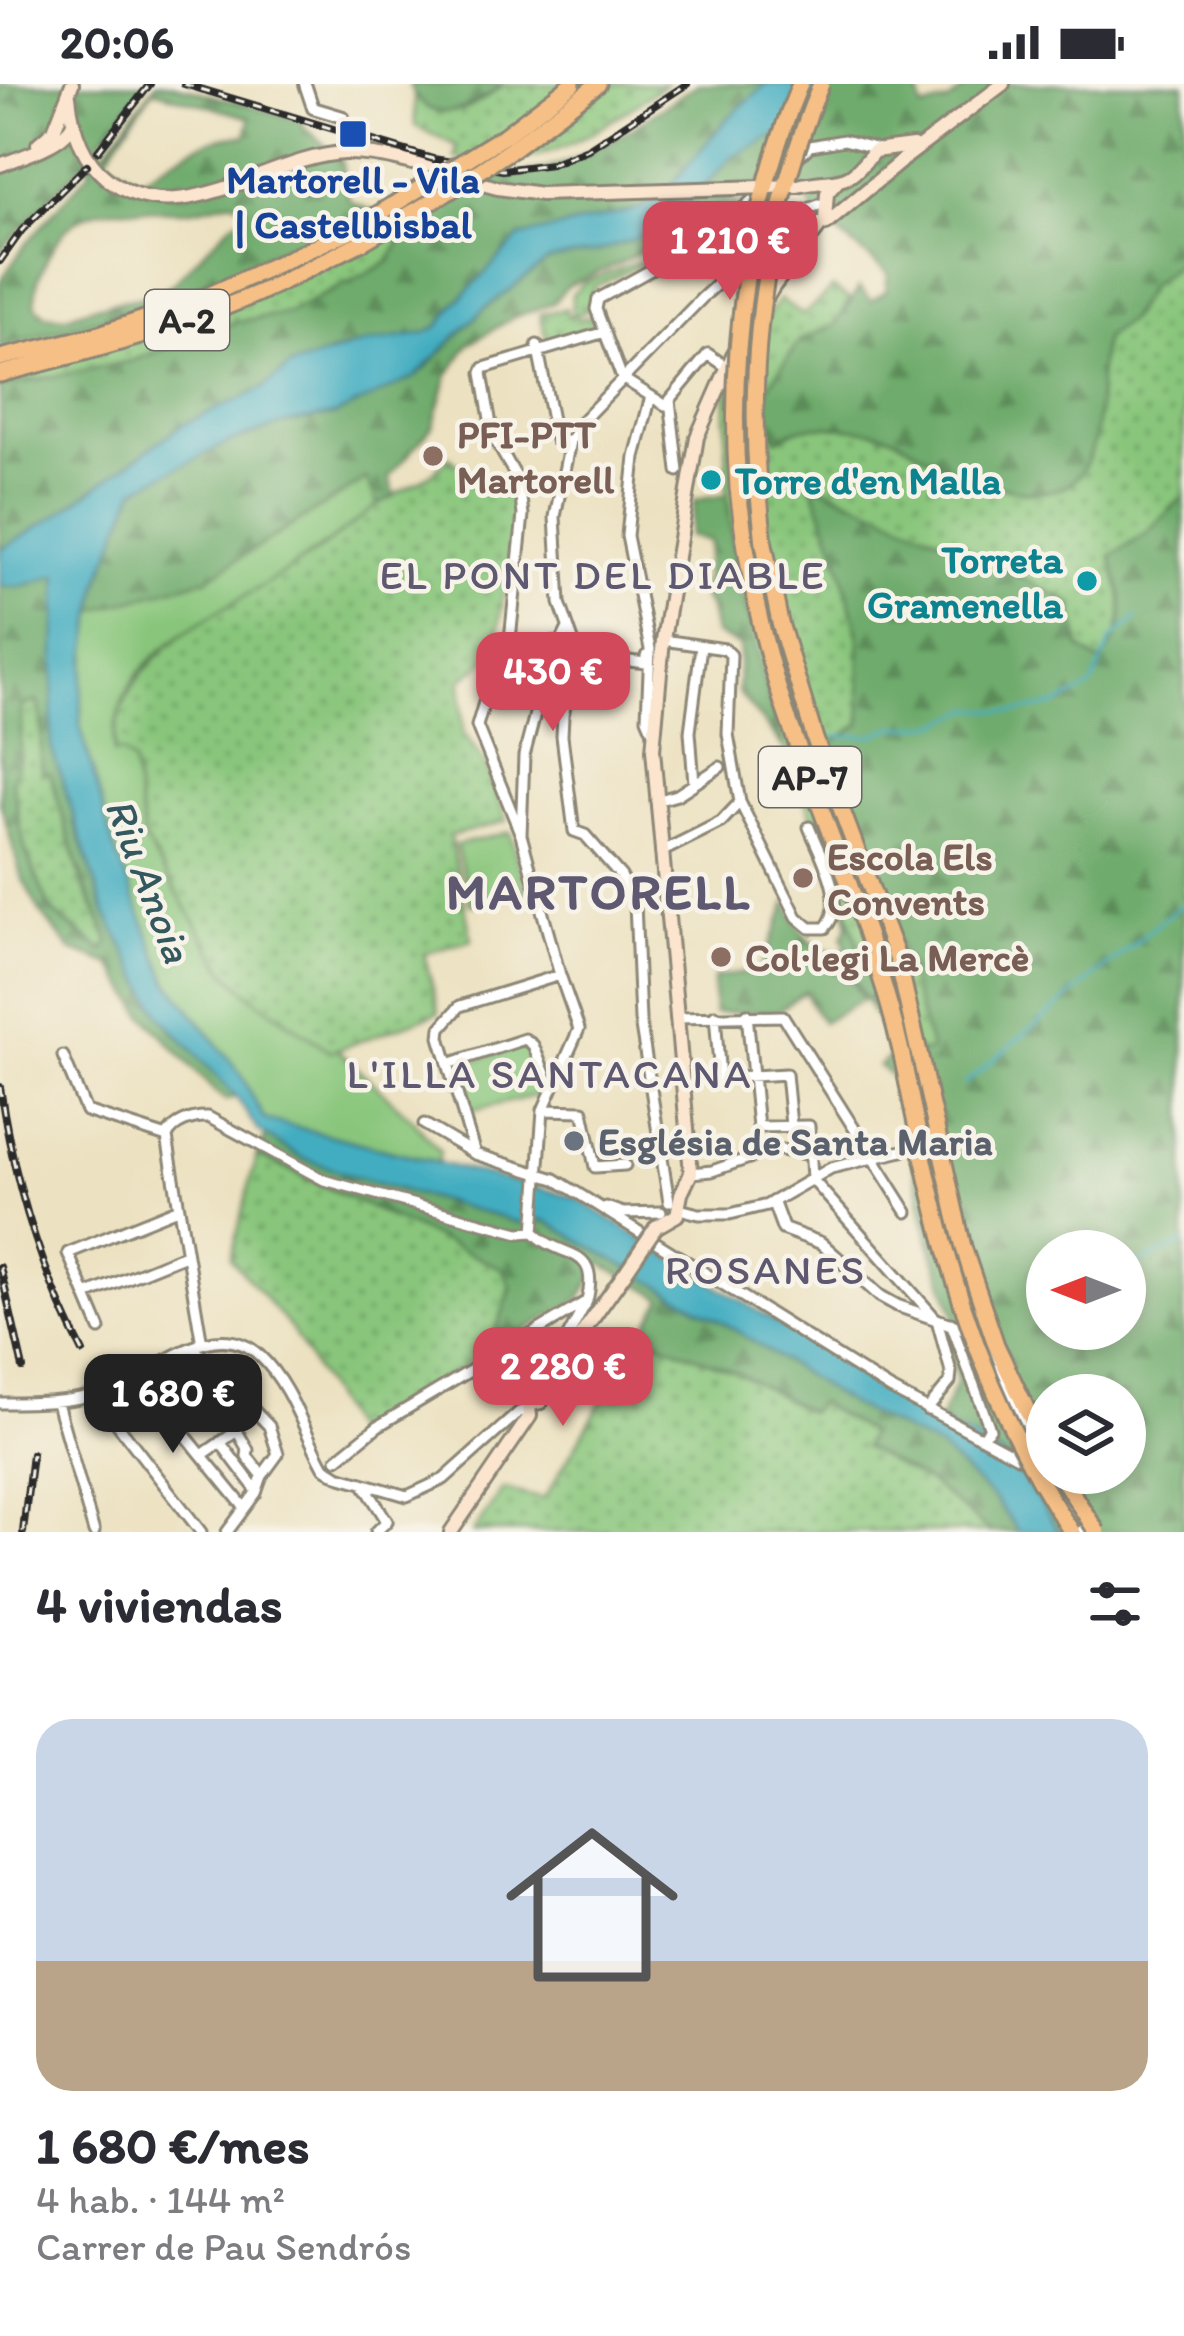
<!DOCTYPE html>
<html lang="es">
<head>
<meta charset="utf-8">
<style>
	:root { --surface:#fff; --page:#f2f2f3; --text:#2b2b33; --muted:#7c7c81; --line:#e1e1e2; --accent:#d1495b }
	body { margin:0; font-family:Itim,sans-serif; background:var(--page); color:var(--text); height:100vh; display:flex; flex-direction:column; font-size:45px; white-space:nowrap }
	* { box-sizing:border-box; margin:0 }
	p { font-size:39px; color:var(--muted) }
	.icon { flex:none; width:66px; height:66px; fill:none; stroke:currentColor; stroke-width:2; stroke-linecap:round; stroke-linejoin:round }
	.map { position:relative; height:1448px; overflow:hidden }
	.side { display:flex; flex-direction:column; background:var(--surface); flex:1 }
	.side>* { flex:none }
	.needle { width:78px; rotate:270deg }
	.tools { position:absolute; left:1026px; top:1146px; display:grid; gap:24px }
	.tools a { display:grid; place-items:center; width:120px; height:120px; border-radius:50%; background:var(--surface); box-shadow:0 6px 18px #0003; font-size:60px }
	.price { position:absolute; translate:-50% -102px; padding:0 27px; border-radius:24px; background:var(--accent); color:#fff; font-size:39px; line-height:78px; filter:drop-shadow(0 3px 6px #0008) }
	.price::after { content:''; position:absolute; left:50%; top:72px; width:36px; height:27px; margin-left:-18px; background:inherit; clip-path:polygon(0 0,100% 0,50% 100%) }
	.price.active { background:#222; color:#fff }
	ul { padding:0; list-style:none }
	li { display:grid; align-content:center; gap:24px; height:636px; padding:0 36px }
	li+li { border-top:3px solid var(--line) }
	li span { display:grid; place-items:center; height:372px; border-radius:36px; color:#555 }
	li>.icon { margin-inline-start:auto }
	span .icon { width:216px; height:216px; fill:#fffc; stroke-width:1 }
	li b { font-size:51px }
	h2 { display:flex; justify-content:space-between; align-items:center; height:144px; padding:0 36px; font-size:51px }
	.status { display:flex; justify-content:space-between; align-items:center; height:84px; padding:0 60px; background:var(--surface); direction:ltr }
	.status svg { height:33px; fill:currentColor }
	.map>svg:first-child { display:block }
</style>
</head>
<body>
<div class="status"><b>20:06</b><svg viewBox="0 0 49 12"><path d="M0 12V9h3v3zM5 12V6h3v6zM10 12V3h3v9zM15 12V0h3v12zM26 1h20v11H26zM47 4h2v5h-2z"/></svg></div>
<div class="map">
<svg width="1184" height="1448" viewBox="0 0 1184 1448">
	<defs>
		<pattern id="grass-dots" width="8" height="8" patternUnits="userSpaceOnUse" patternTransform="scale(3)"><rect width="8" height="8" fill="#89c67c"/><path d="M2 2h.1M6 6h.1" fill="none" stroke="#70a166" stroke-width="1.8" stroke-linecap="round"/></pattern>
		<pattern id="forest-firs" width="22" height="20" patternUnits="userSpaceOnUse" patternTransform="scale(3)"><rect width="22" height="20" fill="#6eab6c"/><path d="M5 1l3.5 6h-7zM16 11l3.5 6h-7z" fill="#5b8b59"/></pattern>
	</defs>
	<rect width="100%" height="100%" fill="#f7f3e8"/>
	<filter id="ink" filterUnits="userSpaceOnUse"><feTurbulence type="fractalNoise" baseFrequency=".00833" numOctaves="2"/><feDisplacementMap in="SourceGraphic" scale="24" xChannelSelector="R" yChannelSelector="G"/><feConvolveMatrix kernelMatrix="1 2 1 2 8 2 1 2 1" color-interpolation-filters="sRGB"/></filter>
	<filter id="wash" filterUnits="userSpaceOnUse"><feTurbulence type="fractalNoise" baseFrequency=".004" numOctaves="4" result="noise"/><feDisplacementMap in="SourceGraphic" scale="48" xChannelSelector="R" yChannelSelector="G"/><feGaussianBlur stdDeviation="2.7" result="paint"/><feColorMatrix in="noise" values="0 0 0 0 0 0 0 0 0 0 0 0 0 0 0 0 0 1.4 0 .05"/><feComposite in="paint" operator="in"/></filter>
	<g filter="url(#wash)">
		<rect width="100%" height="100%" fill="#ece1c0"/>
		<path fill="url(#grass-dots)" stroke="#5a7854" stroke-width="3" d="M503 0H666C595 47 545 91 455 74L457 62 415 42 414 11C452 40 470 27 503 0Z
			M735 119H740L651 177 594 203 589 225 575 231 577 236 591 232 592 246 548 259 540 230 566 225 567 232H572V210L585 198 652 173Z
			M370 126 411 135 389 178 288 229 235 238 132 277 0 303V262C129 229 250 181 370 126Z
			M1184 175V412L1146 450 1111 472C1124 520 1131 537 1100 579L1080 564 1071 519 966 465 812 399 838 472 859 553 861 641 831 661 874 778 932 968 895 973 852 847 842 806 784 664 754 567 733 472 727 411 726 308 737 277 779 215 803 231 833 204 850 216 836 241C774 261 780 300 777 355 785 352 794 346 802 344 819 340 869 345 886 350 907 357 923 372 943 381 982 398 1060 431 1085 381 1106 341 1092 296 1105 254L1129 235 1150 201Z
			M449 373 474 394 510 408 516 418 497 558 489 575 461 596 463 648 484 678 507 737 450 752 472 856 424 870 439 928 331 968 259 918 227 890 144 755 133 680 115 670C108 569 240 516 313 470 337 455 356 433 380 419 408 402 427 398 449 373Z
			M37 617 43 649 41 681 50 688 82 799 110 858 102 867 51 827 24 764 12 697 20 672 22 622Z
			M257 1071 503 1185 511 1203 489 1267 375 1335 354 1353 292 1246 231 1174Z
			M641 1251 737 1288 808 1328 817 1318 869 1349 865 1364 931 1400 991 1448H473L503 1405 544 1415Z"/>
		<path fill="url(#forest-firs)" stroke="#4c6b4c" stroke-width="3" fill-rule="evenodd" d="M0 0H145L96 62 104 69 156 0H172L303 37V42L342 76 344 102 351 118 370 126 169 215 0 262V198L25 161 91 86 84 78 0 167ZM153 6 250 34 246 52C207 49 171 77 139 97L106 74ZM232 117 245 123 246 131 232 139 173 199 158 210 96 222 64 233 46 231 36 222C33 206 39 192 46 177 75 112 116 125 176 127 196 128 213 120 232 117Z
			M409 0H503C475 24 429 49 409 0Z
			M698 0H766L725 37 674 98 640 125 520 153 455 220 439 242 425 249 342 265 291 282 262 305 182 341 59 430 0 466V303L132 277 235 238 288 229 389 178 425 111 455 84C547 114 625 47 698 0Z
			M835 0H917L922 25 950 17 970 0H1184V175L1150 201 1129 235 1105 254C1092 296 1106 341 1085 382 1059 432 983 398 943 381 923 372 907 357 886 350 868 345 821 340 803 344 794 345 785 352 777 355L766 341V306L800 256 836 240 859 204 871 217 886 207 888 189 814 129 804 104 773 92 625 177 567 202 553 219 514 233 469 260 448 291 433 342 389 393 394 412 377 421 366 395 208 494 94 527 99 499 135 405 230 358 286 339 335 331 425 285 483 226 549 175 596 168 636 155 683 127 732 72 794 43Z
			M811 398 966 465 1071 519 1080 564 1100 579C1132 537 1124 520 1111 472L1146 450 1184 412V1448H1059L1015 1380 982 1359 938 1339 957 1298 951 1263 957 1242 955 1232 928 1153 897 996 879 982 890 972 881 943 839 868 846 864 842 853 848 842 845 820 895 973 931 967 874 778 830 660 861 640 859 553 838 472ZM1047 1167H1125V1245H1047ZM1047 1311H1125V1389H1047Z
			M727 411C736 498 758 580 784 664L738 608 740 562 715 550 710 525 702 513 710 457 689 452 695 416Z
			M58 491 74 737 105 828 161 932 236 1013 226 1016 214 1007 143 930 112 881 71 866 40 828 21 792 0 717V502L19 503ZM37 617C46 639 37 665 43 689H50L83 799 110 857 103 867 51 827 25 765 12 697 20 672 22 622Z
			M787 819C799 844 806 865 837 868L863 916 822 938 804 908 778 927 714 929 713 894 760 886Z
			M266 1052 302 1074 519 1139 544 1136 723 1238 850 1320 940 1365 995 1416 1019 1448H991L931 1400 864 1363 869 1349 818 1318 809 1328 737 1288 641 1251 663 1214 601 1179 580 1215 489 1267 511 1204 503 1185 257 1071Z"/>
		<path fill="#89c67c" stroke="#5a7854" stroke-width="3" d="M367 395 377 421C343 449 309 473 272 496 229 523 159 555 132 599 118 621 113 644 114 669L121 668 133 679 144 755 227 890 259 918 330 967 337 965 414 1037 440 1068 438 1078 264 1036 241 990 168 897 114 764 80 641 82 601 94 527 208 494Z
			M510 748 526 808 471 821 456 761Z
			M525 960 546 1002 541 1014 534 1012 470 1027 455 983Z"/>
		<path fill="#42adc1" stroke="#366c76" stroke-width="3" d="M766 0H835L794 43 732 72 683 126 636 155 596 168 549 176 483 226 415 293 335 331 286 339 230 358 135 405 99 499 82 601 80 641 114 764 168 897 241 990 264 1035 575 1113 938 1339 982 1359 1015 1380 1059 1448H1019L995 1416 940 1365 850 1320 723 1238 544 1136 520 1139 355 1093 302 1074 258 1047 236 1013 161 932 105 828 51 662 58 491 19 503 0 502V466L59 430 182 341 262 305 291 282 365 259 425 249 439 242 455 220 520 153 640 125 674 98 725 37Z"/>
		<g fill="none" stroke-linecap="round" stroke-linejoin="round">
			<path stroke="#42adc1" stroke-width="3" d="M835 652H871L892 644 938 640 972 625 1016 628 1056 621 1091 603 1112 555 1137 534
				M964 1000 1184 819
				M1125 1186 1184 1159
				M1035 1229 1047 1224
				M1181 1448 1184 1446"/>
		</g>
	</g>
	<g filter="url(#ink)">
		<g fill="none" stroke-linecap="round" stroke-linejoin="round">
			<g stroke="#8c8676" stroke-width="15">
				<path id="minor" d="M537 261 556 356 570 357
					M622 294 596 225 598 215 698 160 749 119 810 62 844 56 878 65
					M622 294 665 321
					M651 312 635 373 627 452 650 565 647 634 653 648
					M678 387 670 316 708 270 727 283
					M663 556 725 565 731 571 728 650 740 718 797 833 810 844H825C849 819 820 771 809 743
					M509 565 565 557
					M578 571 646 579V572
					M694 699 690 648 701 562
					M656 717 677 711 720 683
					M521 751 477 642 492 591 509 565 523 431 519 398 493 352 482 289 484 284 605 248
					M661 768 721 738 740 718
					M747 930 758 1043 809 1042 812 1095
					M715 931 720 994 786 990 791 1041
					M677 934 783 932 907 1128
					M63 972 86 1027 167 1053
					M448 980 525 955 533 961 551 1004
					M543 1026 583 1027 595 1083 625 1081
					M424 1040 475 1070 555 1095 890 1305 1029 1379
					M167 1053C172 1039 194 1032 208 1033L324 1096 519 1149 534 1148C559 1177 601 1159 587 1217L378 1342 337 1375
					M167 1053 202 1260
					M641 1064 662 1060
					M625 1068 628 1067
					M475 1070 440 953 441 944 460 922 560 891
					M691 1089 712 1087 775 1065 812 1071
					M812 1095 937 1236 951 1288 950 1298 927 1326
					M669 1118 640 936 635 819 621 792 585 751 574 747 562 652 563 631 578 571 560 519 555 433 570 357 582 337 703 213 767 154 797 129 827 118
					M606 1123 623 1129 661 1128
					M679 1125 699 1130H730L767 1121 831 1084 902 1067
					M534 1148 543 1026 579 945 560 891 521 751 524 672 546 588 568 544
					M86 1211 185 1171
					M951 1239 990 1345 981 1353
					M100 1245 68 1169 177 1125
					M193 1263 269 1342 278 1370 262 1392 256 1409 227 1448
					M137 1292 244 1423
					M106 1308 111 1332 201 1448
					M533 1317 587 1217
					M0 1319C35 1319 67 1319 101 1309 148 1296 212 1226 260 1272 291 1301 304 1348 324 1383L338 1392 407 1412 444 1395 519 1328 528 1326
					M57 1319 94 1448
					M164 1325 225 1295
					M220 1358 257 1407
					M202 1371 237 1347 248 1366 247 1372 262 1391
					M363 1399 387 1437 376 1448
					M1063 1416 1086 1448"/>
			</g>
			<g stroke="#8c8676" stroke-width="16">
				<path id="tertiary" d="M305 0 313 24 343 33
					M773 1118 783 1145 821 1159 880 1212 898 1222 970 1247
					M984 1266 1047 1385
					M1064 1405 1068 1412 1061 1416 1057 1410Z"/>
			</g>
			<g stroke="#8c8676" stroke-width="18">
				<path id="secondary" d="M69 12C72 43 81 74 106 94 179 153 267 72 345 69 395 68 450 92 498 104
					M38 60 54 46 72 0
					M0 81C23 72 64 61 74 38
					M797 102C842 92 843 107 874 67L913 62
					M826 140 905 74 1003 0
					M656 1143 677 1131 681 1110 691 1089 653 666 663 556 697 353 733 271 773 203 825 135 827 109 837 98
					M530 1332 529 1321 541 1318 576 1258 625 1189
					M451 1448 530 1332"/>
			</g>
			<g stroke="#8c8676" stroke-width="21">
				<path id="motorway" d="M504 52 572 0
					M512 65 598 0
					M0 274 96 251 192 219 356 144
					M0 290C87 268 173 246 256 210 292 194 328 175 364 157
					M758 402 764 460 780 539 815 655 898 876 963 1163 996 1261 1047 1368
					M738 404C746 478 760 549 783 620 823 739 876 853 903 976"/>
			</g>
			<use href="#minor" stroke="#fff" stroke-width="9"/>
			<use href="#tertiary" stroke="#fff" stroke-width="10"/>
			<use href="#secondary" stroke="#fbe5cf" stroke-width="12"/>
			<use href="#motorway" stroke="#f5bf86" stroke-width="15"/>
			<g stroke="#2b2b2b" stroke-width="8">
				<path id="rail" d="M184 0 433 75 503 86 551 80 588 65 687 0
					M98 67 150 0
					M0 177 22 146 87 81
					M0 1003C13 1095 40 1185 83 1268
					M0 1183 23 1284
					M23 1448 32 1370"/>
			</g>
			<use href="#rail" stroke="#f7f3e8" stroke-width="3" stroke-dasharray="9" stroke-linecap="butt"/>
			<g stroke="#8c8676" stroke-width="18" stroke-linecap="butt">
				<path id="secondary-bridge" d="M498 104 541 110 797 102
					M625 1189 656 1143"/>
			</g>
			<g stroke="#8c8676" stroke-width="21" stroke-linecap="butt">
				<path id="motorway-bridge" d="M356 144 504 52
					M364 157 448 108 512 65
					M758 402C747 264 768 128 821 0
					M738 404C728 267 747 128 800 0
					M903 976C937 1148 972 1301 1072 1448
					M1059 1389 1097 1448"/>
			</g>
			<use href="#secondary-bridge" stroke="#fbe5cf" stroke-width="12"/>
			<use href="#motorway-bridge" stroke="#f5bf86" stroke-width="15"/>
		</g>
	</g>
	<rect fill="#1a4fb4" stroke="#f7f3e8" stroke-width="4.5" x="338" y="35" width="30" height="30" rx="6"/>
	<g fill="#8d6e63" stroke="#f7f3e8" stroke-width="4.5">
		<circle cx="433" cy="372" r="12"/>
		<circle cx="803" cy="794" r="12"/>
		<circle cx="721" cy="873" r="12"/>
	</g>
	<g fill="#0f9aa8" stroke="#f7f3e8" stroke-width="4.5">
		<circle cx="711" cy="396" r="12"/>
		<circle cx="1087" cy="497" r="12"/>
	</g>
	<circle fill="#6b7280" stroke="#f7f3e8" stroke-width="4.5" cx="574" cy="1057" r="12"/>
	<g text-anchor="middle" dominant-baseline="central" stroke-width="9" stroke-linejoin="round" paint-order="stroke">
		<g fill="#f7f3e8" stroke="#686764" stroke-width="3">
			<rect x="145" y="206" width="84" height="60" rx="9"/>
			<rect x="759" y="663" width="102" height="60" rx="9"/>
		</g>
		<g font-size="36" font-weight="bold" fill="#2b2b2b">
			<text x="187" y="236">A-2</text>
			<text x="810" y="693">AP-7</text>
		</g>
		<g font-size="39" font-weight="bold" fill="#164399" stroke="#f7f3e8">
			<text x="353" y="95">Martorell - Vila<tspan x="353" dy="45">| Castellbisbal</tspan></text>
		</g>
		<g font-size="39" font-weight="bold" fill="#785e54" stroke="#f7f3e8" text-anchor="start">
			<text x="457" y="350">PFI-PTT<tspan x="457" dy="45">Martorell</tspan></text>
			<text x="827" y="772">Escola Els<tspan x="827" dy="45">Convents</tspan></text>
			<text x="745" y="873">Col·legi La Mercè</text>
		</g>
		<g font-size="39" font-weight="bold" fill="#0d838f" stroke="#f7f3e8" text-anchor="start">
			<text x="735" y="396">Torre d'en Malla</text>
			<text x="1063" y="475" text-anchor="end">Torreta<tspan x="1063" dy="45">Gramenella</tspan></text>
		</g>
		<g font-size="39" font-weight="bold" fill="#5b616d" stroke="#f7f3e8" text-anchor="start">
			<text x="598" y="1057">Església de Santa Maria</text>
		</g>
		<g font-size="42" letter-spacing="3" fill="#5e5971" stroke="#f7f3e8">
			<text x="603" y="490">EL PONT DEL DIABLE</text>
			<text x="550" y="989">L'ILLA SANTACANA</text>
			<text x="766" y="1185">ROSANES</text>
		</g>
		<g font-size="42" font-style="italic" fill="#335860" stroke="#f7f3e8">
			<text transform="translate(149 796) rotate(69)">Riu Anoia</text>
		</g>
		<g font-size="51" font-weight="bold" letter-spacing="3" fill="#5e5971" stroke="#f7f3e8">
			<text x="599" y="807">MARTORELL</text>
		</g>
	</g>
</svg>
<div class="tools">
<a><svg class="needle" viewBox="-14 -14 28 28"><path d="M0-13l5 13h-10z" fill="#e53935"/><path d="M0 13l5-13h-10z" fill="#7c7c81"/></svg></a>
<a><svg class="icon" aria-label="layers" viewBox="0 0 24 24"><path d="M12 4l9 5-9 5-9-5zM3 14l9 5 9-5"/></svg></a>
</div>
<b class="price" style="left:730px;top:219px">1 210 €</b>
<b class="price" style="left:553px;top:650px">430 €</b>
<b class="price" style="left:563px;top:1345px">2 280 €</b>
<b class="price active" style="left:173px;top:1372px">1 680 €</b>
</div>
<section class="side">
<h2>4 viviendas<svg class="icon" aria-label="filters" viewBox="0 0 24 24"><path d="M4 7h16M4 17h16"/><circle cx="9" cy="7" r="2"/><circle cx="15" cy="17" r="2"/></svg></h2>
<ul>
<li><span style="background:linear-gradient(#c9d6e8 65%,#b9a48a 0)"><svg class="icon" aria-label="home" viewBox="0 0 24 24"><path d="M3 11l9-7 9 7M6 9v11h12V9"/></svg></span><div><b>1 680 €/mes</b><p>4 hab. · 144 m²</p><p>Carrer de Pau Sendrós</p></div></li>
</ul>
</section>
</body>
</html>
